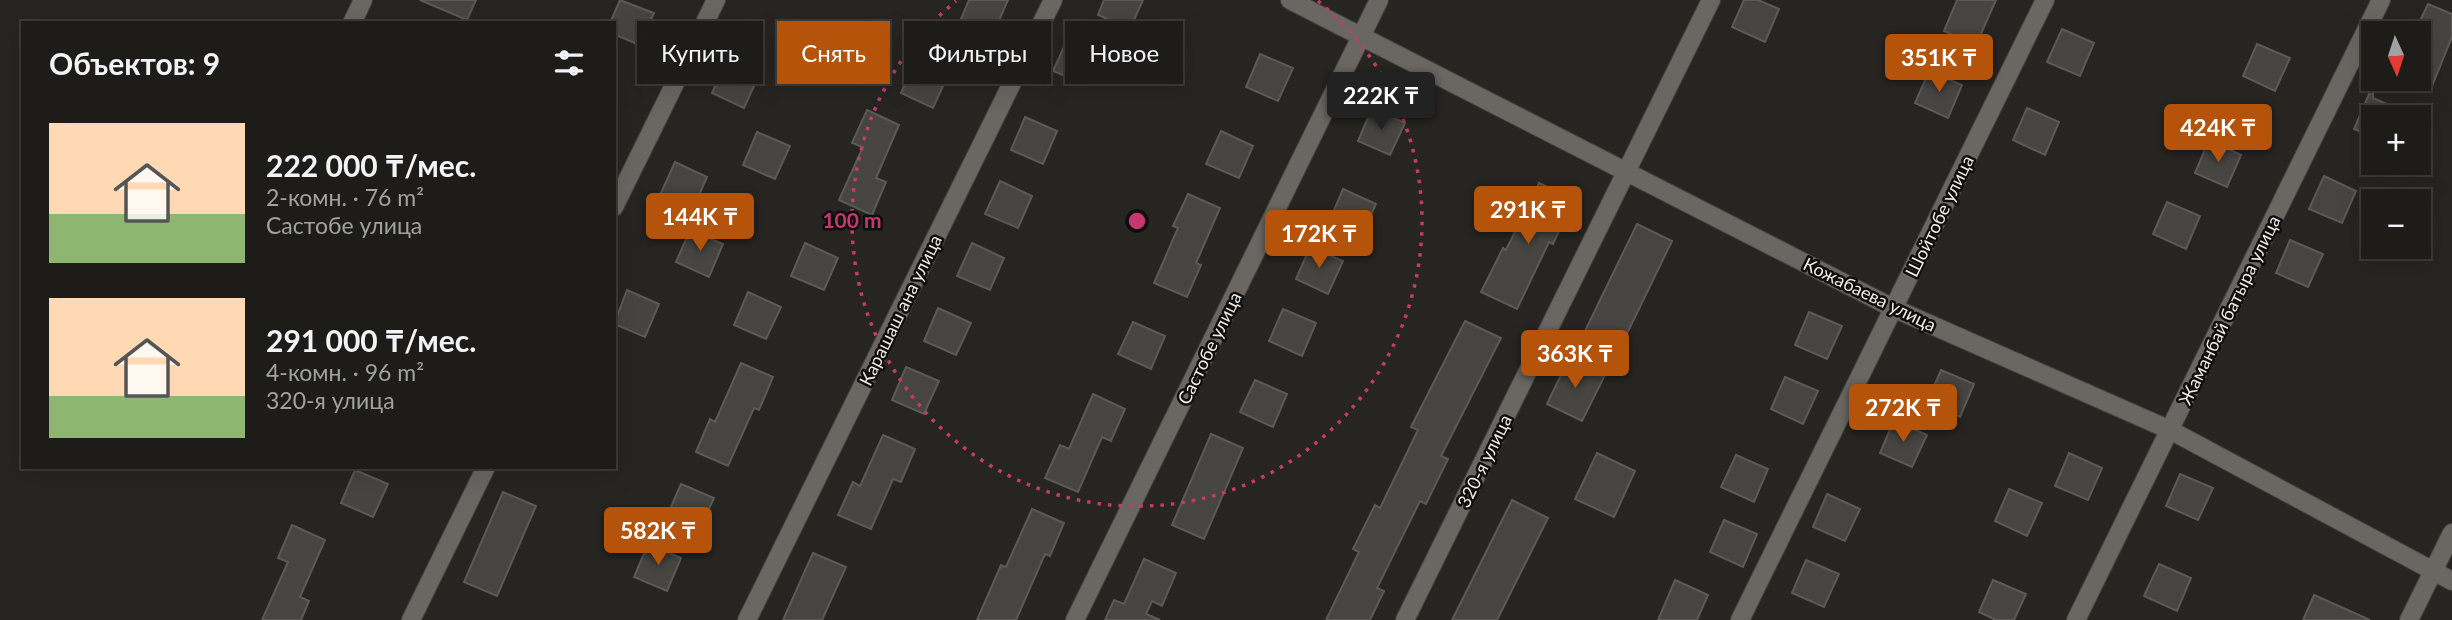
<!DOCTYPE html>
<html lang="ru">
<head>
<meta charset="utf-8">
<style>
	:root { --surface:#1d1c19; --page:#2a2926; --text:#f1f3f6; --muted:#a0a1a2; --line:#3b3a38; --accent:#b45309 }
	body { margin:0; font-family:Lato,sans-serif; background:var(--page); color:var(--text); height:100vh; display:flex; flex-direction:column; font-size:26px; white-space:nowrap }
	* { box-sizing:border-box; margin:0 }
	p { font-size:23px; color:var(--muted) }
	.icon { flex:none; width:38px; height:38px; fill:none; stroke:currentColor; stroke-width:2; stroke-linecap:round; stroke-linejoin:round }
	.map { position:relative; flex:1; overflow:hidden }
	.sheet { position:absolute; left:21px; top:21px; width:595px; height:448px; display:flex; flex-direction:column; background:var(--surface); border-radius:0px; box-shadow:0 7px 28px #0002,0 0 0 2px var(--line) }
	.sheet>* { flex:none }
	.guide { position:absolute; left:637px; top:21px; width:665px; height:63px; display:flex; gap:14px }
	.needle { width:46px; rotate:177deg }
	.tools { position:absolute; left:2361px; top:21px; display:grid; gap:14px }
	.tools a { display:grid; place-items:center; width:70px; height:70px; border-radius:0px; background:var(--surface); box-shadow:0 7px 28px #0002,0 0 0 2px var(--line); font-size:35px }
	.price { position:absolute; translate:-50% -60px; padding:0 16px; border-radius:7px; background:var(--accent); color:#fff; font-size:23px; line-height:46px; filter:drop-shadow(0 2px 4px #0008) }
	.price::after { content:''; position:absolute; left:50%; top:42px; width:21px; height:16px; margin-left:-10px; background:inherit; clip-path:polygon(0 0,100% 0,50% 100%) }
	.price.current { background:#222; color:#fff }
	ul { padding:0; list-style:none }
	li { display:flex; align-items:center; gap:21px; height:175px; padding:0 28px }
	li span { display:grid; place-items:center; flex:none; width:196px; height:140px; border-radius:0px; color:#555 }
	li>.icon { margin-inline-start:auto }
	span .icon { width:84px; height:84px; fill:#fffc; stroke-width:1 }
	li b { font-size:30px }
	h2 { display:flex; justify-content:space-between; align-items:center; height:84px; padding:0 28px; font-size:30px }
	.chip { padding:0 24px; border-radius:0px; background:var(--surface); box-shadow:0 7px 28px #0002,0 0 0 2px var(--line); font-size:24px; line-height:63px }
	.chip.current { background:var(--accent); color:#fff }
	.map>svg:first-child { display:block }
</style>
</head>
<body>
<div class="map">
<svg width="2452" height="620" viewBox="0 0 2452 620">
	<rect width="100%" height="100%" fill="#272521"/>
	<path fill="#474541" stroke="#5c5a55" stroke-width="2" d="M420 0H476L467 20Z
		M620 0 654 13 639 45 614 34V23H610Z
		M969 0H1008L990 41 958 26Z
		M1104 0H1143L1130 29 1098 15Z
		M1744 0H1758L1779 9 1765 42 1732 27Z
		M1957 0H1996L1976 45 1944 31Z
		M2428 4 2452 14V37L2430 91 2418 86V25Z
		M2062 29 2094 43 2080 76 2047 62Z
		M1068 38 1100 52 1086 85 1053 71Z
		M2257 44 2290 58 2275 91 2243 76Z
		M1260 54 1293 68 1278 101 1246 87Z
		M726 61 759 75 744 108 712 93Z
		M915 61 948 75 933 108 901 93Z
		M1929 71 1962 85 1948 118 1915 103Z
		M2373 85V98L2416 117H2373V137L2354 129Z
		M1372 108 1405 123 1390 155 1358 141Z
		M2027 108 2059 122 2045 155 2013 140Z
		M867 110 899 125 876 178 886 182 872 215 839 200 863 147 852 143Z
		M1025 117 1057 131 1043 164 1011 150Z
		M1221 131 1253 146 1239 178 1206 164Z
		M757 132 790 146 775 179 743 165Z
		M2209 140 2241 155 2227 187 2195 173Z
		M675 162 707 177 693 209 660 195Z
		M2324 176 2356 191 2342 223 2309 209Z
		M1000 181 1032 196 1018 228 985 214Z
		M1539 183 1574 200 1553 244 1549 242 1517 309 1481 292 1503 248 1506 250Z
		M1343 189 1376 204 1361 236 1329 222Z
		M1188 194 1220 208 1196 263 1201 265 1187 297 1154 283 1178 228 1173 226Z
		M2167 202 2200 216 2186 249 2153 234Z
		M1637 224 1672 241 1619 350 1584 333Z
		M690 230 723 244 709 277 676 262Z
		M2290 240 2323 254 2308 287 2276 273Z
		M805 243 838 258 824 290 791 276Z
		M972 243 1004 258 990 290 957 276Z
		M1310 247 1343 261 1328 294 1296 279Z
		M627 290 659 304 645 337 614 324Z
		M748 292 781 307 766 339 734 325Z
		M938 308 971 323 956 355 924 341Z
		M1283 309 1316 323 1302 356 1269 341Z
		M1809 312 1842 326 1827 359 1795 345Z
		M1465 321 1501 338 1441 456 1448 459 1426 504 1420 501 1377 588 1384 591 1370 620H1326L1359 552 1353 549 1375 505 1380 508 1418 430 1411 427Z
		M1133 322 1165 336 1151 369 1118 354Z
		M1568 360 1604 377 1582 421 1547 404Z
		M741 363 773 377 759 410 754 408 728 466 696 452 710 419 715 422Z
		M906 367 939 381 924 414 892 400Z
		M1941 370 1974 384 1960 417 1927 402Z
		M1785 377 1818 391 1803 424 1771 409Z
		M1255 380 1287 394 1273 427 1240 412Z
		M1093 394 1125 409 1111 441 1102 437 1078 492 1045 478 1060 445 1069 449Z
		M1894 420 1927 435 1912 467 1880 453Z
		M1211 434 1243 448 1204 539 1172 525Z
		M883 435 915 449 901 482 893 479 871 529 838 515 853 482 860 486Z
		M1597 453 1635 471 1614 517 1575 499Z
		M2069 453 2102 468 2088 500 2055 486Z
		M1736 455 1768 469 1754 502 1721 487Z
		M355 470 388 484 373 517 341 503Z
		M2180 474 2213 488 2198 520 2166 506Z
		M681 484 714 498 699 531 667 516Z
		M2009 489 2042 503 2027 536 1995 521Z
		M503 492 536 506 497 596 464 582Z
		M1827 494 1860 509 1845 541 1813 527Z
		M1512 500 1548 518 1497 620H1452Z
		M1032 509 1064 523 1050 556 1045 554 1016 620H977L1001 565 1006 567Z
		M1724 520 1757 534 1743 567 1710 552Z
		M292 525 325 540 300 597 309 601 301 620H262L288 562 278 558Z
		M648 544 681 558 667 591 634 577Z
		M813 553 846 567 822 620H783Z
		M1144 559 1176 573 1162 606 1152 601 1146 614 1160 620H1105L1114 600 1124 604Z
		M1806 560 1839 574 1824 607 1792 593Z
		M2159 564 2191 578 2177 611 2144 596Z
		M1675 580 1708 595 1697 620H1658Z
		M1993 580 2026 594 2014 620H1996L1979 612Z
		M2314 595 2370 620H2303Z"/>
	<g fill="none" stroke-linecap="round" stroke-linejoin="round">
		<g stroke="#454340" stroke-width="20">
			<path id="street" d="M1290 0 1893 308 2170 430 2452 581
				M352 23 363 0
				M614 207 716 0
				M411 620 486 467
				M747 620 1053 0
				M1075 620 1379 0
				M1405 620 1711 0
				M1740 620 2045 0
				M2076 620 2381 0
				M2409 620 2452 533"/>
		</g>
		<use href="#street" stroke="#6a6763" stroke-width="18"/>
	</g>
	<path fill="none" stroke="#c83870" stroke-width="3.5" stroke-dasharray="3.5 7" d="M1318 1A285 285 0 1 1 956 1"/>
	<g text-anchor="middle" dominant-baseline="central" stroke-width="5" stroke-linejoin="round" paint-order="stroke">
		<g font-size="18" fill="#edebe9" stroke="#0f0e0c">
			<text transform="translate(1939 216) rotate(-64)">Шойтобе улица</text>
			<text transform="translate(1870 294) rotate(26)">Кожабаева улица</text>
			<text transform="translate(900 310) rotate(-64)">Карашаш ана улица</text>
			<text transform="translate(2229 310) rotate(-64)">Жаманбай батыра улица</text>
			<text transform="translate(1209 348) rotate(-64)">Састобе улица</text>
			<text transform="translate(1484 461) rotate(-64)">320-я улица</text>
		</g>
	</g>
	<circle cx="1137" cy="221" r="10" fill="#c83870" stroke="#0f0e0c" stroke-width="3.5"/>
	<g font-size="21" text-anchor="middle" font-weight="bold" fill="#c83870" stroke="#0f0e0c" stroke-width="5" stroke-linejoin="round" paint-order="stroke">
		<text x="852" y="228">100 m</text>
	</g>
</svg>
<div class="tools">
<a><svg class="needle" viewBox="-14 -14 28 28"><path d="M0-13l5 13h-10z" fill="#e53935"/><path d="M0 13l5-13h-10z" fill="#a0a1a2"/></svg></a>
<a>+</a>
<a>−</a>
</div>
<b class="price" style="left:1939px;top:94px">351K ₸</b>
<b class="price current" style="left:1381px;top:132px">222K ₸</b>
<b class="price" style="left:2218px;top:164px">424K ₸</b>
<b class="price" style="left:1528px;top:246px">291K ₸</b>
<b class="price" style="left:700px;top:253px">144K ₸</b>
<b class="price" style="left:1319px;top:270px">172K ₸</b>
<b class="price" style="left:1575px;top:390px">363K ₸</b>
<b class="price" style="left:1903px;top:444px">272K ₸</b>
<b class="price" style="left:658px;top:567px">582K ₸</b>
<div class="guide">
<a class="chip">Купить</a>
<a class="chip current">Снять</a>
<a class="chip">Фильтры</a>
<a class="chip">Новое</a>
</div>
<section class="sheet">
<h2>Объектов: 9<svg class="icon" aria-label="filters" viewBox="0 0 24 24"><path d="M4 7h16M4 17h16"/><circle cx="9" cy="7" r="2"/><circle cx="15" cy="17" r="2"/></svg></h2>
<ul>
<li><span style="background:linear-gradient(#ffd9b3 65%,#8fb573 0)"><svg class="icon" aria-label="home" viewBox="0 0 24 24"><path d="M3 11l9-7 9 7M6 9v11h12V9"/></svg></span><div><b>222 000 ₸/мес.</b><p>2-комн. · 76 m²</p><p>Састобе улица</p></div></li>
<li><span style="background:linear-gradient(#ffd9b3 70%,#8fb573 0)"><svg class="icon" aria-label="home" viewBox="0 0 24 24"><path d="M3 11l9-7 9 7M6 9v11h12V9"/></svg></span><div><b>291 000 ₸/мес.</b><p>4-комн. · 96 m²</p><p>320-я улица</p></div></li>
</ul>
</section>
</div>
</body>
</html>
